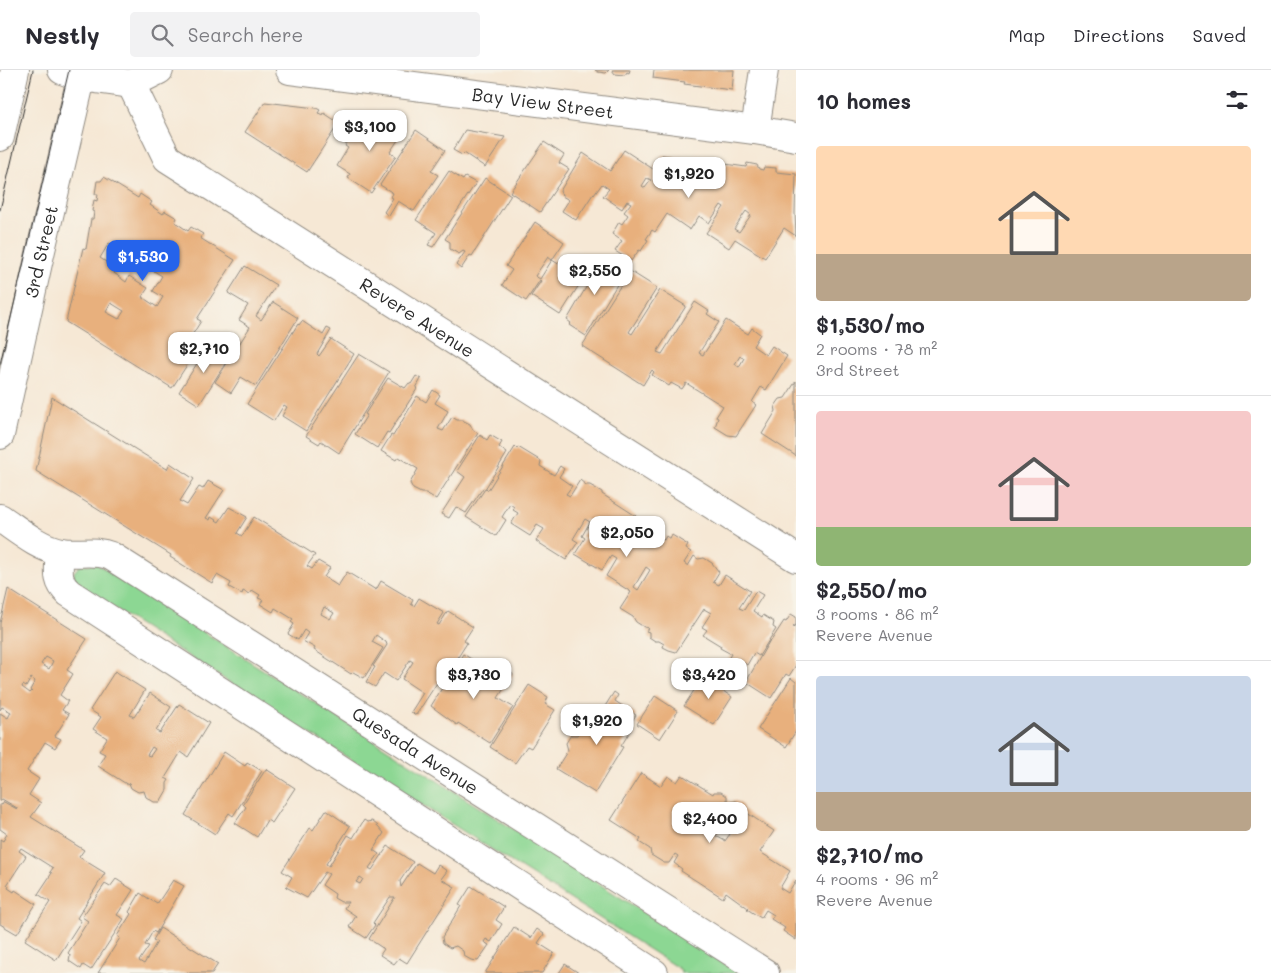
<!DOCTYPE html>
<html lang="en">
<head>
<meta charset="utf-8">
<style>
	:root { --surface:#fff; --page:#f2f2f3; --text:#2b2b33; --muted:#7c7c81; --line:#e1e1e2; --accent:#2563eb }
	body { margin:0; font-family:Mali,sans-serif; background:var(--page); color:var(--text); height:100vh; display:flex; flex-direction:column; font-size:19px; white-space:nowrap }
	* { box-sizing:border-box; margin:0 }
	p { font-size:16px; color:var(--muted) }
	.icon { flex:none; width:28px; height:28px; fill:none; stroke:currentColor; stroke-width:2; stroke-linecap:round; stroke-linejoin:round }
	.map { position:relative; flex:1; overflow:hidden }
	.side { display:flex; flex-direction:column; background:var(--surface); width:475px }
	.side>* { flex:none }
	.price { position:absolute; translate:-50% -42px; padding:0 11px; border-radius:10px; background:#fff; color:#222; font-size:16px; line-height:32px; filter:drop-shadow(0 1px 2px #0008) }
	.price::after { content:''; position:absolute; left:50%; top:30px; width:15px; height:11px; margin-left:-8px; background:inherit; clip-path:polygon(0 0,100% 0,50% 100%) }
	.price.selected { background:var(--accent); color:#fff }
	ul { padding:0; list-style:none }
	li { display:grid; align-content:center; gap:10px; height:265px; padding:0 20px }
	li+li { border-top:1px solid var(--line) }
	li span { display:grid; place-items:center; height:155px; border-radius:5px; color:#555 }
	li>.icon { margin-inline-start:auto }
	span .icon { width:90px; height:90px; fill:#fffc; stroke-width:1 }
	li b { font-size:21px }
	h2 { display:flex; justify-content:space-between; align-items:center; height:60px; padding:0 20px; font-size:21px }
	header { display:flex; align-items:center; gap:30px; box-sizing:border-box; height:70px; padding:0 25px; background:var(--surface); border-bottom:1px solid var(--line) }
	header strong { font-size:24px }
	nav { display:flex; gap:28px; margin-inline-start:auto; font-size:18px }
	.search { width:350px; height:45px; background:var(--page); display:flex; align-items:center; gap:12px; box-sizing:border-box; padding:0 18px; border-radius:5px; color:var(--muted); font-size:19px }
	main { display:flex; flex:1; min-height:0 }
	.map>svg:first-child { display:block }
</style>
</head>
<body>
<header>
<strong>Nestly</strong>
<div class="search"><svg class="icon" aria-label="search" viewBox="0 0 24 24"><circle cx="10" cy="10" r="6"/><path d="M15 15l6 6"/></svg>Search here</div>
<nav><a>Map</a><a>Directions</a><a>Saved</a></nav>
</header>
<main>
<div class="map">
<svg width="796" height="903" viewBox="0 0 796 903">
	<rect width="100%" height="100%" fill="#f7f3e8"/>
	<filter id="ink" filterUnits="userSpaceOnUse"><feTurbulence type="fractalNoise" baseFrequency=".02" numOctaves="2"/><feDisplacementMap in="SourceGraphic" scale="10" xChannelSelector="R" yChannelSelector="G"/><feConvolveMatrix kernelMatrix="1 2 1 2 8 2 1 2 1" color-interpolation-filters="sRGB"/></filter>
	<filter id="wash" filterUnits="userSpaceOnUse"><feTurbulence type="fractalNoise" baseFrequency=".0096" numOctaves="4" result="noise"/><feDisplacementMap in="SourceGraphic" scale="20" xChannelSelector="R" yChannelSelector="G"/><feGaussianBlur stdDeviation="1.12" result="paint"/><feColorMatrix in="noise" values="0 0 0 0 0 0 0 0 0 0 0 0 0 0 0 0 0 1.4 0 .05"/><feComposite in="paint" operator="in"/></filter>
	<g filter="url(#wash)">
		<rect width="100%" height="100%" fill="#f6e8d5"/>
		<path fill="#8cd793" stroke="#5c815f" d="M97 494 739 903H680L681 900 80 517 74 508V502L80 495Z"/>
		<g id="blocks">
			<path fill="#e8b07d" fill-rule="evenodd" d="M595 0H609L606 3 598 2Z
				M612 0H630L629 3 627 2 625 5 615 4Z
				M654 0H734L732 20 684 14 685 12 653 8Z
				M265 32 316 38 320 40 318 43 323 45 324 43 339 53 307 102 245 62Z
				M365 46 377 53 380 50 384 53 388 48 400 56 397 61 402 64 390 82 396 86 371 123 348 108 350 104 337 96 348 78 345 76Z
				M416 60 445 80 431 101 438 105 414 141 398 131 389 146 384 142 393 128 391 127 393 123 380 115Z
				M465 60 505 67 485 97 464 83 462 85 453 80Z
				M544 72 564 85 559 93 569 99 540 142 510 122Z
				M624 80 653 99 662 85 746 97 747 93 757 95 759 99 763 100 764 97 776 98V102L796 104 795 143 796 166 784 158 765 188 735 169 729 178 706 163 724 137 721 135 709 153 699 146 690 160 667 144 655 162 652 160 646 169 648 170 641 181 639 180 631 191 615 181 622 171 612 164 619 152 622 154 628 145 624 142 631 133 627 131 622 139 603 126 609 119 602 114 594 125 593 124 576 150 562 141 569 130 562 126 560 121 583 83 610 101ZM647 108 651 110 645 118 642 116ZM746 141 751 145 739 162 734 159Z
				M449 101 463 110 465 107 476 113 433 177 428 175 436 163 416 150Z
				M104 107 138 128 140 124 152 132 150 135 163 144 165 141 177 148 175 152 188 161 191 157 203 164 200 168 235 190 197 249 201 251 177 289 187 295 172 318 66 252 83 178 86 179 91 149H93L94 142 92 141 94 130 97 131 98 124H95L97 111H101ZM109 173 162 206 153 221 163 227 157 237 142 227 148 218 129 206 126 212 114 203 117 199 100 188ZM111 233 124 241 119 249 106 242Z
				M485 108 511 125 472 186 470 185 461 199 456 195 465 182 463 181 459 184 450 179V172L445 169Z
				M535 152 564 172 552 190 548 187 535 206 540 209 552 190 570 201 573 196 586 204 560 245 531 226 541 211 540 210 526 231 502 215 512 200 506 196Z
				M612 189 627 198 586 266 569 255 571 253 567 250 588 214 583 212 592 196 604 203Z
				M245 196 276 215 256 246 261 250 273 232 298 248 256 316 241 307 231 323 215 312 250 257 239 250 248 235 228 223Z
				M630 201 657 218 629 262 632 264 660 220 686 236 657 282 662 284 695 232 709 241 707 244 719 252 699 283 703 285 726 250 748 264 752 258 760 264 753 276 766 285 772 276 787 286 766 320 761 317 752 332 756 335 736 366 728 365 715 357 718 348 716 347 723 336 686 313 682 319 671 313 669 316 652 305 654 302 652 300 643 315 582 276ZM740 286 744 288 739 297 735 294Z
				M302 251 323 265 327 258 331 260 317 284 319 286 331 269 354 284 306 361 282 346 287 337 284 335 274 351 247 334 298 254 299 255Z
				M210 273 230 286 199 335 179 322Z
				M359 284 389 302 339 383 321 371 319 374 306 366Z
				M416 306 421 309 416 318 417 319 389 363 387 362 377 378 355 364 367 345 365 344 388 308 405 318 409 313 411 314Z
				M796 311V386L762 364 776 341 775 336 780 329 785 328Z
				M433 320 440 325 435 333 448 341 438 359 443 361 452 347 457 350H462L470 354 473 360 478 363 436 429 426 423H421L413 419 410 413 418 399 398 387 396 390 381 381 391 365 393 366 417 326 426 332Z
				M52 327 167 399 170 393 194 409 180 431 187 435 199 417 203 419 208 411 224 420 206 448 210 450 211 447 219 452 229 437 247 447 237 463 242 466 254 447 315 485 307 496 312 499 318 491 330 498 324 507 338 516 347 502 376 520 381 511 413 530 411 534 414 536 419 528 444 543 437 554 439 555 448 541 473 557 464 571 467 573 443 611 437 613 416 645 411 642 423 623 402 609 413 592 410 590 396 611 384 603 375 617 366 612 375 597 373 596 387 575 386 572 376 565 372 572 383 578 364 608 353 602 351 604 314 580 315 578 303 571 308 563 304 560 298 570 288 564 294 554 291 552 293 549 275 538 273 542 260 534 263 530 258 528 260 525 252 520 249 524 243 521 242 524 229 517 231 513 217 505 212 513 170 487 171 485 36 401ZM324 537 334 543 330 549 321 544Z
				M480 365 487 370 490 365 502 372 499 377 507 383 485 419 483 418 466 443 456 437 449 448 441 444 465 407 457 401Z
				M515 377 517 379 518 377 541 391 540 396 554 405 560 396 564 399 559 407 572 416 566 424 570 426 580 410 586 415H590L602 422V424L636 446 633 451 637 453 639 448 656 458 653 463 664 470 666 466 670 469 672 465 688 475 686 479 691 482 684 493 688 496 694 486 698 489 704 488 712 493 719 502 713 512 719 515 725 505 750 521 739 538 744 540 756 521 763 525 753 541 762 547 763 545 774 552 773 557 776 559 759 586 754 583 747 595 744 593 741 597 728 589 731 584 720 578 721 576 703 565 707 560 702 557 711 543 704 539 676 582 669 580 663 577 664 574 659 571H655L649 567V562L646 561 648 558 644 557 636 552 633 547 620 539 631 522 606 506 616 489 611 486 602 500 575 484 585 468 582 466 590 452 585 449 573 469 578 472 566 490 536 471 544 459 537 455 530 466 511 454 518 443 513 440 514 437 510 434 502 447 506 450 496 466 466 447 485 419 488 420ZM646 497 650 500 638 520 634 517Z
				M8 519 87 569 67 600 73 604 60 625 68 631 62 640 69 644 55 666 61 669 55 678 45 672 27 701 39 709 29 725 41 733 31 747 84 780 79 787 105 803 77 848 81 851 56 890 25 870 50 832 38 824 52 803 50 802 53 798 21 778 19 781 26 786 7 815 9 816 8 818 14 822 15 820 36 834 17 864 0 854V769L3 771 7 764 0 759V734L2 735 4 732 17 739V738L2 729 0 732V643L8 648 11 642 2 637 0 640V553ZM46 587 53 591 49 599 41 594ZM31 608 35 611 30 620 32 621 30 623 22 617 23 615 26 617Z
				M791 544 796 547V555L793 557 796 558V595L789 606 786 604 771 628 746 612 770 570 771 571 784 551 786 552Z
				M463 584 478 593 467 610 483 619 498 595 513 604 498 628 513 637 490 673 458 653 457 655 431 636Z
				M115 601 145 620 130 645 134 647 150 623 171 637 156 661 160 663 179 634 209 653 188 687 181 682 165 708 169 710 167 713V720L160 732H154L146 727 144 721 138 722 131 718 129 713 128 715 98 696 105 684 99 681 107 668 93 659 101 647 90 640ZM152 677 155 679 150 686 147 685Z
				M720 607 725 610 722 615 725 617 723 621 732 627 714 655 684 636 702 608 712 614 714 610 717 612Z
				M791 608 796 612V661L786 677 758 659Z
				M529 615 548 627 545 634 555 640 531 678 527 676 515 693 490 677Z
				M614 622 618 625 615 631 636 645 628 657 631 660 621 676 623 677 595 723 556 699 568 680 566 673 571 665H577L585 652 590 655 600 640 602 641Z
				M655 626 678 641 660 669 637 654Z
				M224 682 245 696 247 692 262 701 233 746 229 743 215 764 185 745Z
				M266 699 295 718 272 753 267 750 257 767 235 753 246 737 243 734Z
				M641 703 661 716 668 706 677 712 682 705 713 724 714 722H721L727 726V730L730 732 736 731 741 734 744 741 774 761 760 782 790 801 780 818 788 823 796 810V870L783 861 785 858 771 849 774 845 766 840 761 848 747 839 748 838 726 822 723 828 681 801 682 799 674 793 678 786 675 784 669 793H664L651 785 650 779 639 772 641 769 611 750ZM723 755 732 761 725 771 716 766Z
				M326 740 350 756 326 794 329 796 348 765 353 768 364 750 367 752 372 751 378 756 384 763 373 780 379 784 369 798 372 800 388 776 413 792 400 811 401 817 417 793 433 803 438 795 447 801 441 809 455 817 407 893 399 888 394 894 380 885 384 879 369 869 395 827H390L373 853 375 855 366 868 349 857 356 846 344 838 348 832H341L334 828 335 824 322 815 329 804 325 802 307 828 286 817 292 807 282 801 310 758 313 760ZM360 807 363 809 360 814 356 812Z
				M116 809 133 820 117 845 124 849 91 900 83 895 81 899 69 891 70 885 68 883 88 851 82 847 105 814 110 817Z
				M173 810 184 816 156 863 153 861 145 875 149 876 139 891 144 894 157 872 153 870 160 858 218 894 212 903H98L120 868 117 866 131 844 129 842 140 823 157 834Z
				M471 816 504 837 496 850 502 854 491 872 486 869 484 872 489 875 478 891 471 890 464 886 463 881 456 876 450 878 443 873 442 867 461 836 459 835Z
				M514 857 531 868 537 859 544 864 538 873 554 883 542 903H485Z
				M565 894 579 903H559Z"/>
		</g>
	</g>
	<g filter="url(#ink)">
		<use href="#blocks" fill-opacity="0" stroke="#908a80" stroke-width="1"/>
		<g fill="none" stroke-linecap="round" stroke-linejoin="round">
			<g stroke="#908a80" stroke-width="30">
				<g id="minor">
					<path d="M62 0 81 7 131 14"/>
					<path id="s1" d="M290 0 755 60 796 67"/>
					<path id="s2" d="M131 14 167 88 796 488"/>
					<path d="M131 14 159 0"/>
					<path d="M755 60 764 0"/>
					<path id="s3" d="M0 448C18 460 39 478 61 482 79 485 94 479 111 486L765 903"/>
					<path d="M60 482C59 499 55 511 69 523L654 903"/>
				</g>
			</g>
			<g stroke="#908a80" stroke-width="30">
				<g id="primary">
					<path d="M0 67 15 0"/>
					<path id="s4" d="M0 365 38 193 83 0"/>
				</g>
			</g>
			<use href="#minor" stroke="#fff" stroke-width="28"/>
			<use href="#primary" stroke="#fff" stroke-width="28"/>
			<path stroke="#2b2b2b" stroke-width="1" d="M0 140 33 0
				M0 294 69 0"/>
		</g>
	</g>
	<g text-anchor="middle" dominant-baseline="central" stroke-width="5" stroke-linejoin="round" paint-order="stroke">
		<g font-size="18" fill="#2b2b2b" stroke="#f7f3e8">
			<text stroke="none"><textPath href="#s1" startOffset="255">Bay View Street</textPath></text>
			<text stroke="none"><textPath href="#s4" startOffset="188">3rd Street</textPath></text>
			<text stroke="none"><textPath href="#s2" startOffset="379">Revere Avenue</textPath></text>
			<text stroke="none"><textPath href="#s3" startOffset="482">Quesada Avenue</textPath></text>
		</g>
	</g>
</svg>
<b class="price" style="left:370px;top:82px">$3,100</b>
<b class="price" style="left:689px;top:129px">$1,920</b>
<b class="price selected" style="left:143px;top:212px">$1,530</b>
<b class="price" style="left:595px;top:226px">$2,550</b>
<b class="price" style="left:204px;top:304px">$2,710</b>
<b class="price" style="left:627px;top:488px">$2,050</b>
<b class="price" style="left:474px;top:630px">$3,730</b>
<b class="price" style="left:709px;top:630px">$3,420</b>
<b class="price" style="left:597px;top:676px">$1,920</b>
<b class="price" style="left:710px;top:774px">$2,400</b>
</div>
<section class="side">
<h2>10 homes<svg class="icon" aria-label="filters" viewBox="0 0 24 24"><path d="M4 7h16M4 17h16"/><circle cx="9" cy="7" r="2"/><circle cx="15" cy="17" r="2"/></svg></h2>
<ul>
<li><span style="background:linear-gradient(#ffd9b3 70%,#b9a48a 0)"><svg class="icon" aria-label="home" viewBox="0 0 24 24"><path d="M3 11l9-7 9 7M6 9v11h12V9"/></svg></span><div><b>$1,530/mo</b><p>2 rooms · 78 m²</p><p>3rd Street</p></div></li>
<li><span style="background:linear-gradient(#f6c9c9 75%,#8fb573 0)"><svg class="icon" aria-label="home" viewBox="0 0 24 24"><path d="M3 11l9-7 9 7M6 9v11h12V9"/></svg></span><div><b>$2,550/mo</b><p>3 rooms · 86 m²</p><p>Revere Avenue</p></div></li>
<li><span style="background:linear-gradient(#c9d6e8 75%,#b9a48a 0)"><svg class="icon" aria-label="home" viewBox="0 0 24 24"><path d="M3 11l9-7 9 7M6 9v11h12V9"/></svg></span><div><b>$2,710/mo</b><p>4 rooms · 96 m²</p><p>Revere Avenue</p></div></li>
</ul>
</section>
</main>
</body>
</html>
